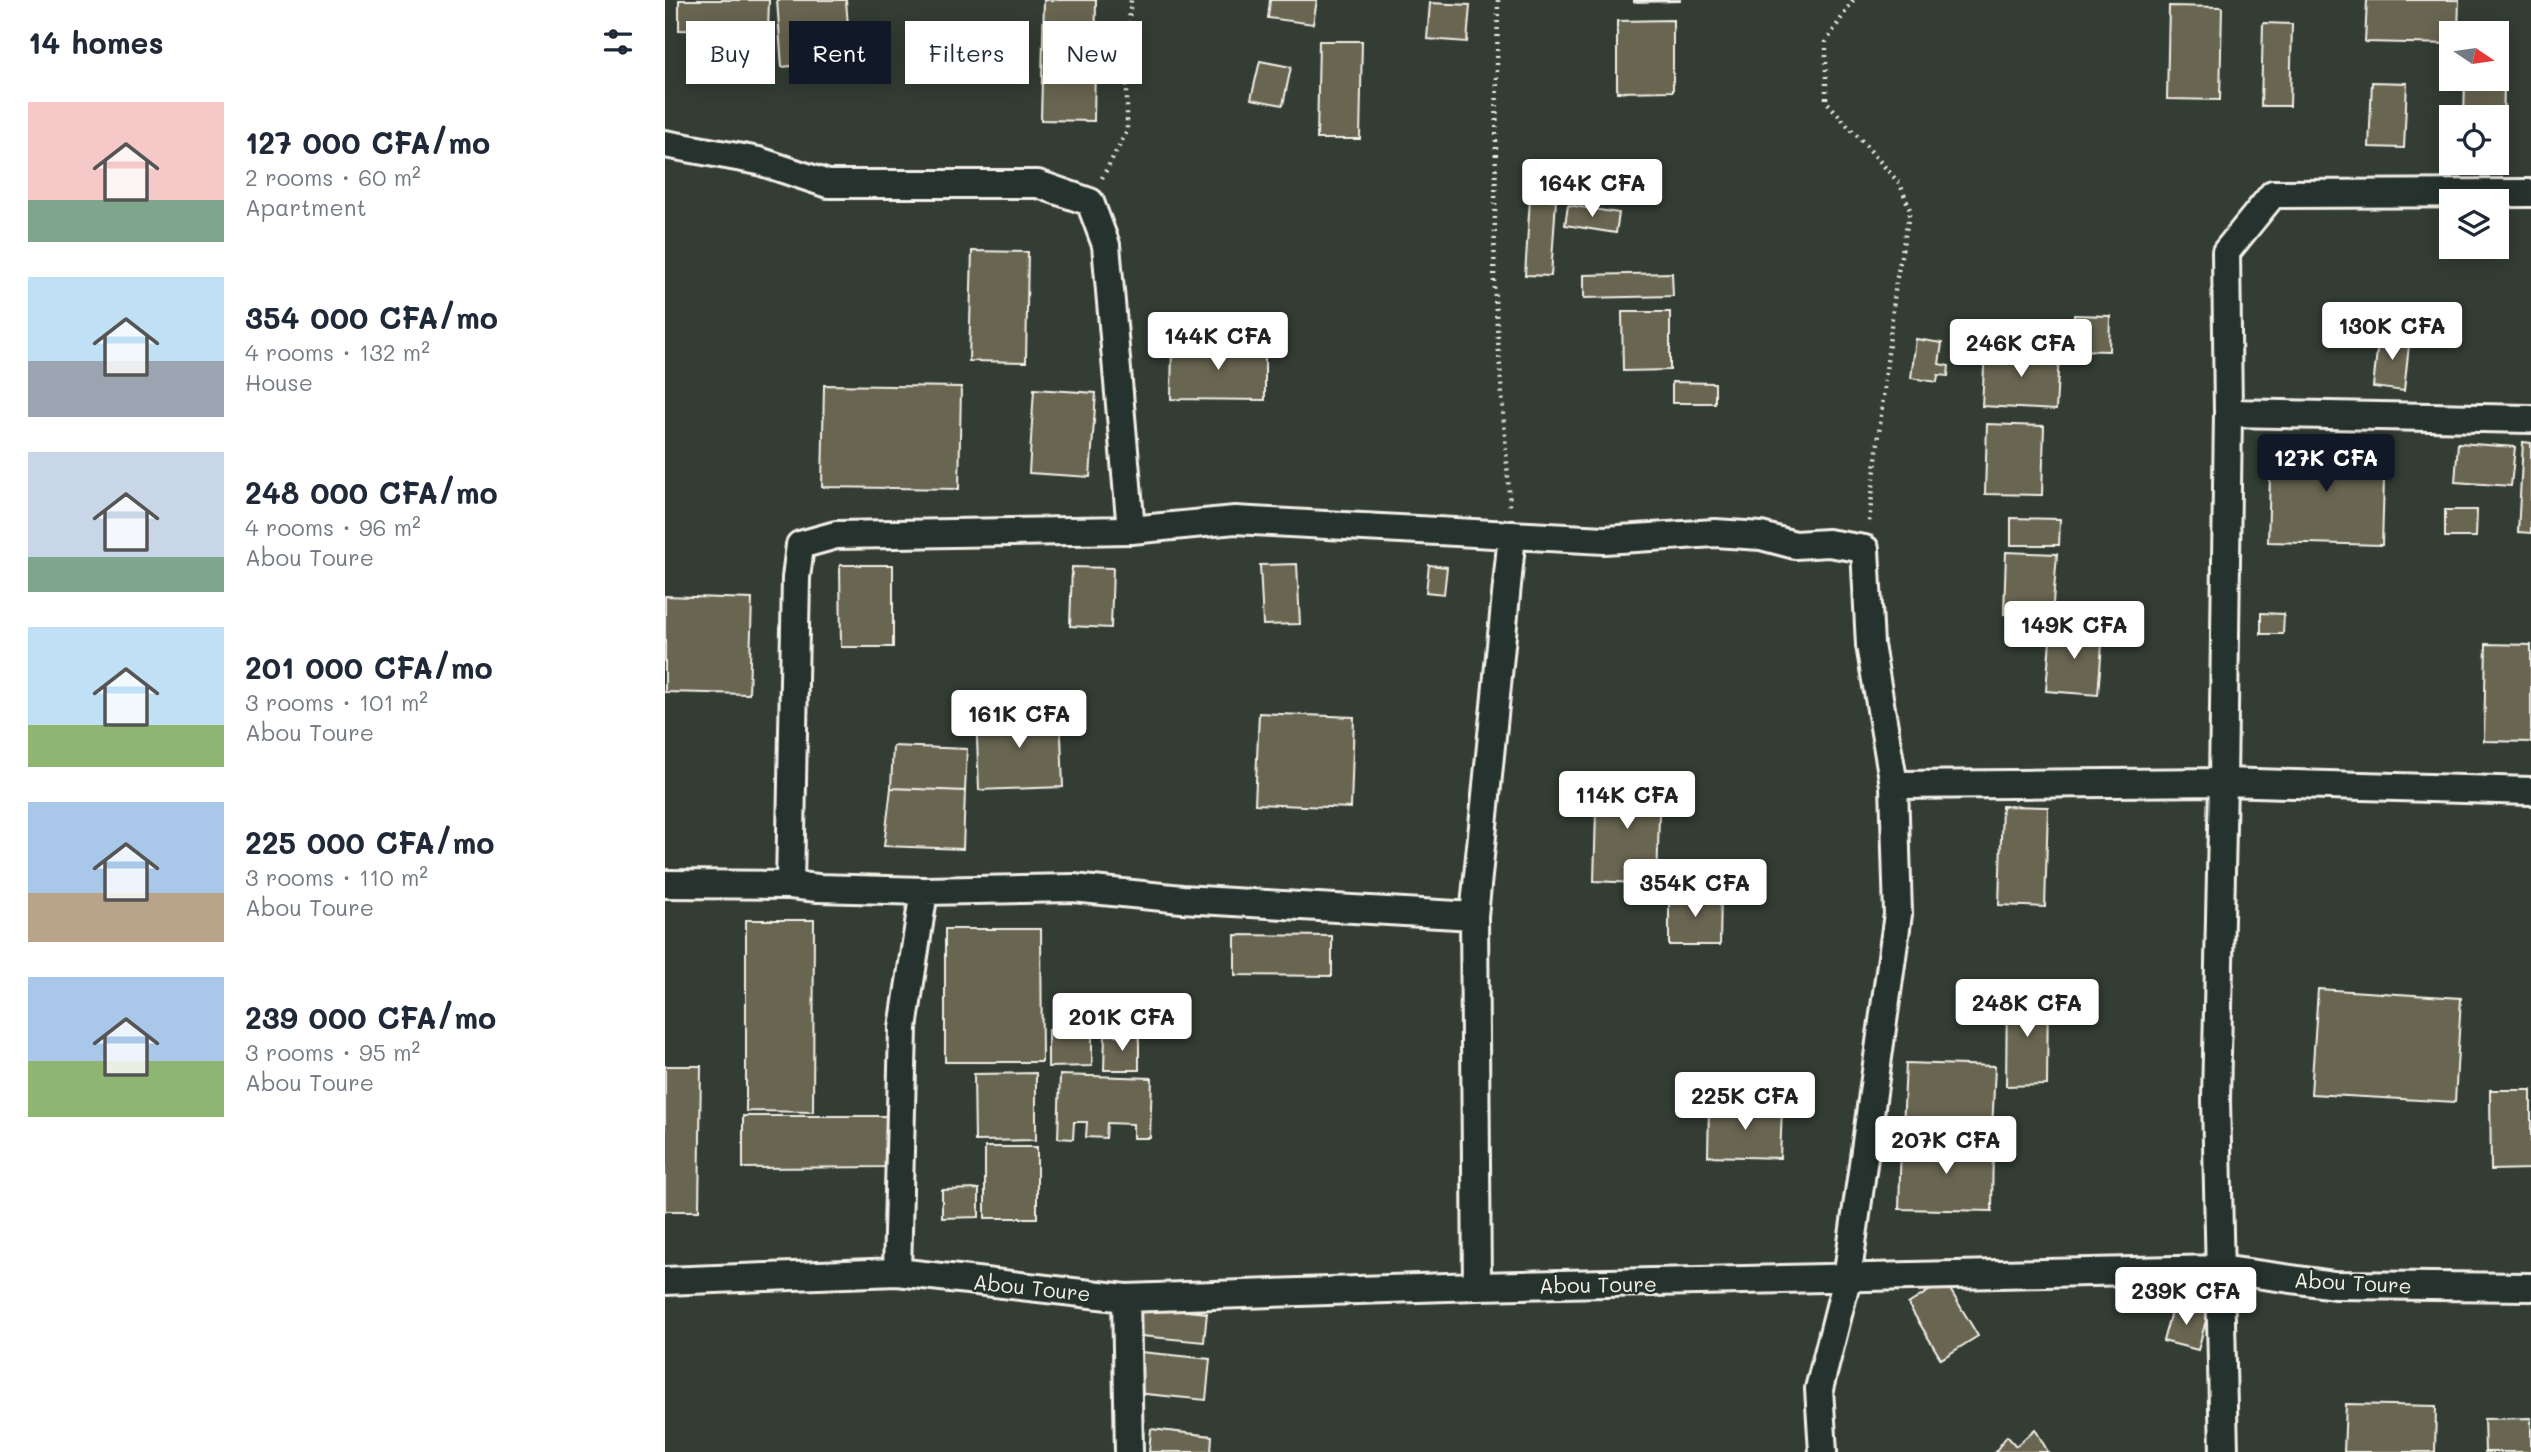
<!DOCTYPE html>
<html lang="en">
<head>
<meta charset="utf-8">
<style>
	:root { --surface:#fff; --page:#f2f2f3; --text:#1f2937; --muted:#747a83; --accent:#111827 }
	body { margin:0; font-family:Mali,sans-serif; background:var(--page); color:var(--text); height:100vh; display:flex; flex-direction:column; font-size:26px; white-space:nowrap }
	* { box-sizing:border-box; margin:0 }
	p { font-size:23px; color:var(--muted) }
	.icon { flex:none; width:38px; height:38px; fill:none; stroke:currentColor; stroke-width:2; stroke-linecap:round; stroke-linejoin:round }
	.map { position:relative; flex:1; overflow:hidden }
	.side { display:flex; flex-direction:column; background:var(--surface); width:665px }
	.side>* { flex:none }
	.hud { position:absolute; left:21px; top:21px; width:665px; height:63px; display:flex; gap:14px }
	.needle { width:46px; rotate:103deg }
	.tools { position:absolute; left:1774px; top:21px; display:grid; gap:14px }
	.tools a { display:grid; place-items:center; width:70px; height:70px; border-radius:0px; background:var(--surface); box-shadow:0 4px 18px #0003; font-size:35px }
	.price { position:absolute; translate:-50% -60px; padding:0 16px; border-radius:7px; background:#fff; color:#222; font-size:23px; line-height:46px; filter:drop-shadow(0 2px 4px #0008) }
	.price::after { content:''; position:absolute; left:50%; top:42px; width:21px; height:16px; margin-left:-10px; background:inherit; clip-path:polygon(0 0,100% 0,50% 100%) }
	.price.on { background:var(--accent); color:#fff }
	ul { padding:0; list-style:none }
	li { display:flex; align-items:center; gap:21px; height:175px; padding:0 28px }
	li span { display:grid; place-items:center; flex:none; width:196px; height:140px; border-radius:0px; color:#555 }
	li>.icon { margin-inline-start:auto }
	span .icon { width:84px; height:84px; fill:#fffc; stroke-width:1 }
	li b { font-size:30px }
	h2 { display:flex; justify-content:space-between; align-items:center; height:84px; padding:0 28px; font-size:30px }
	.tag { padding:0 24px; border-radius:0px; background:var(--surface); box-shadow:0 4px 18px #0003; font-size:24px; line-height:63px }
	.tag.on { background:var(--accent); color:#fff }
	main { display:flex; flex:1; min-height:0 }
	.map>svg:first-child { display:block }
</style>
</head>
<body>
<main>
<section class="side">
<h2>14 homes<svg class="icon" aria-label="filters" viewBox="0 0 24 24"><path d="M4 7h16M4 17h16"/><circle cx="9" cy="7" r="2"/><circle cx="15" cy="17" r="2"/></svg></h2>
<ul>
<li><span style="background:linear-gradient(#f6c9c9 70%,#7fa58c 0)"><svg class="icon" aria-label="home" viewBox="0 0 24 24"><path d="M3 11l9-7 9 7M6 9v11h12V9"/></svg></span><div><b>127 000 CFA/mo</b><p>2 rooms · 60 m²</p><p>Apartment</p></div></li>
<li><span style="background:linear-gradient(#bfe0f5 60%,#9aa5b1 0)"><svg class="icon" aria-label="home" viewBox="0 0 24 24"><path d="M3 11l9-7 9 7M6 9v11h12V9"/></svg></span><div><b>354 000 CFA/mo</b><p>4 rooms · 132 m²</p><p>House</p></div></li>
<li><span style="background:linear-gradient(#c9d6e8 75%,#7fa58c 0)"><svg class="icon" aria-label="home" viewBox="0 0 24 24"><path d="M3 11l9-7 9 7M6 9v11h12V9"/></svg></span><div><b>248 000 CFA/mo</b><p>4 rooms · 96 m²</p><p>Abou Toure</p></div></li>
<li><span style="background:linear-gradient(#bfe0f5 70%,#8fb573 0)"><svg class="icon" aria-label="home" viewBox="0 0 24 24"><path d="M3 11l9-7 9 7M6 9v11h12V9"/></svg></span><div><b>201 000 CFA/mo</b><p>3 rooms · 101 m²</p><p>Abou Toure</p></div></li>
<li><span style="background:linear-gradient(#a9c7e8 65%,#b9a48a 0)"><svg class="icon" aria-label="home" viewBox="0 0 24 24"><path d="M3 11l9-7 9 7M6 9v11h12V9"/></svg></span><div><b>225 000 CFA/mo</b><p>3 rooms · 110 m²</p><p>Abou Toure</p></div></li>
<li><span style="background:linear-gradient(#a9c7e8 60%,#8fb573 0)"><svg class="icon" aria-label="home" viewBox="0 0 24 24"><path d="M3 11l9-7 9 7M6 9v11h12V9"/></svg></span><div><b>239 000 CFA/mo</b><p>3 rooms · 95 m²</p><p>Abou Toure</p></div></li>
</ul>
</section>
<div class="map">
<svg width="1866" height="1452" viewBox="0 0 1866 1452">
	<rect width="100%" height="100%" fill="#333d34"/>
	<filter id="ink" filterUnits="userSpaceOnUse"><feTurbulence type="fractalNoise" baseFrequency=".0143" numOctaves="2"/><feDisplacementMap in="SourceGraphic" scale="14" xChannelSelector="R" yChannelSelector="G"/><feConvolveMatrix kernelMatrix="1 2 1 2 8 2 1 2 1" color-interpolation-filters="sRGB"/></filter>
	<g filter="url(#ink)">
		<path fill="#676551" stroke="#f4f1e8" stroke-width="2" d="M14 0H104L103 31 14 30Z
			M112 0H181L185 52 146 56 147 64 117 67Z
			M379 0H431L429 121 376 120Z
			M605 0H652L648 24 603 18Z
			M969 0H1015V1L969 2Z
			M1702 0H1794L1793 33H1787V44L1700 42Z
			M765 3 805 5 802 42 762 39Z
			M1504 6 1557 7 1555 100 1502 99Z
			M1008 20V91L952 92V21Z
			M1598 23 1627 24 1625 106H1596Z
			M654 41H697L695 139H652Z
			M595 61 626 67 618 105 586 99Z
			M1800 80 1839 81 1838 135H1832V117H1799Z
			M1707 82 1742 83 1739 148 1704 147Z
			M865 199 891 200 886 276 860 275Z
			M903 205 954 213 951 233 900 225Z
			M307 251 363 252 361 362 304 361Z
			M1007 273 1008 296 919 298V275Z
			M957 312H1005V370L958 371Z
			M1409 315 1445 316 1444 351 1409 350Z
			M1714 333 1745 336 1739 391 1708 387Z
			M1251 339 1277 343 1274 364 1284 366 1283 376 1273 375 1272 382 1246 378Z
			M507 343 600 345V400L506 399Z
			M1320 349 1394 353 1391 410 1317 406Z
			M1007 382 1050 383V403H1007Z
			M159 385 296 387 294 489 157 487Z
			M369 389 431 393 425 477 364 473Z
			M1322 424 1379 426 1377 495 1320 494Z
			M1858 442 1866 443V533L1853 532Z
			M1793 443 1850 447 1846 486 1790 482Z
			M1606 444 1720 447 1717 545 1603 542Z
			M1780 510H1812L1811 537H1780Z
			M1346 518 1395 519 1394 545H1346Z
			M1341 552 1392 554 1387 615 1339 614Z
			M632 564 635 624 598 625 595 565Z
			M175 565H228V647H176Z
			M764 565 782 567 779 594 761 592Z
			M407 567 448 568 446 628 405 626Z
			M0 596 87 599 84 694 0 692Z
			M1596 613 1619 614 1618 634H1596Z
			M1386 627 1438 632 1433 695 1381 691Z
			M1821 644 1866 645V742L1819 741Z
			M395 711 398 787 314 790 311 714Z
			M594 713 689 717 686 808 590 804Z
			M228 746 302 749 300 791 226 788Z
			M932 778 995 780 992 884 929 881Z
			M226 788 300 791 298 849 219 846Z
			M1337 806 1383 807 1380 907 1334 905Z
			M1004 893H1056L1055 945H1004Z
			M81 920H149L148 1112 81 1111Z
			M280 929H376L377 1062H280Z
			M570 935 667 936V976L570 975Z
			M1653 989 1796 998 1790 1102 1646 1094Z
			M1342 992H1383L1382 1085 1341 1086Z
			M383 1030 427 1031V1066L383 1067Z
			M440 1035H474V1070H439Z
			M1241 1063 1330 1066 1327 1131 1238 1128Z
			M0 1066H36L34 1211H0Z
			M371 1073V1140L310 1141 309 1074Z
			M395 1075 487 1078 485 1138H468V1124L442 1123 441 1138 421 1137 422 1122H409L408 1139 393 1138Z
			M1825 1090H1866V1169L1826 1170Z
			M1044 1106 1117 1108 1115 1158 1043 1156Z
			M78 1116H225V1167L78 1168Z
			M1236 1140 1328 1143 1327 1211 1234 1209Z
			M320 1147H372V1218H320Z
			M314 1189V1217L277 1218V1190Z
			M1280 1281 1313 1336 1276 1359 1243 1304Z
			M1508 1304 1543 1313 1533 1350 1498 1341Z
			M469 1306 542 1313 539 1342 466 1335Z
			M476 1352 545 1359 541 1400 471 1393Z
			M1681 1404 1771 1406 1770 1452H1679Z
			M1866 1418V1452H1820L1819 1419Z
			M486 1429 547 1436 546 1452H484Z
			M1370 1429 1383 1452H1330L1342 1436 1351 1446Z"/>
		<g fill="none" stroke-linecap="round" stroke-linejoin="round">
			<g stroke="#f4f1e8" stroke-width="32">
				<path id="minor" d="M0 144 94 161 163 184H373L425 202 441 245 466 530
					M1563 413 1561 252 1608 194 1866 193
					M1866 419 1563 413 1558 782 1866 791
					M1229 785 1558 782 1551 1100 1559 1452
					M0 884 125 885 153 888 259 891 408 888 517 899 809 916
					M125 885 131 578 135 545 171 535 466 530 570 520 939 540 1050 533 1096 536 1130 545 1163 543 1200 549 1205 645 1229 785 1233 914 1182 1279 1154 1389 1158 1452
					M232 1272 238 1028 259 891
					M0 1281 232 1272 461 1298 812 1286 1555 1269 1669 1285 1866 1287
					M812 1286 809 916 847 535
					M461 1298 464 1452"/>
			</g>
			<path stroke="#f4f1e8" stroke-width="4.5" stroke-dasharray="2 5" stroke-linecap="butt" d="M833 0 829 284 845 506
				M1188 0 1161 42V101L1235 184 1245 210 1231 282 1204 522
				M437 178 462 131V36L466 0"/>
			<use href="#minor" stroke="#26332d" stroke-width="26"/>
		</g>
	</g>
	<g text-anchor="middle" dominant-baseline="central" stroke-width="5" stroke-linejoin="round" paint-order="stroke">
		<g font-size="21" fill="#f4f1e8" stroke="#26332d">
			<text transform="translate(1688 1282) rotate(3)">Abou Toure</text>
			<text transform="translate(933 1284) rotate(-1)">Abou Toure</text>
			<text transform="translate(367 1287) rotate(6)">Abou Toure</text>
		</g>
	</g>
</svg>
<div class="tools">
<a><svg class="needle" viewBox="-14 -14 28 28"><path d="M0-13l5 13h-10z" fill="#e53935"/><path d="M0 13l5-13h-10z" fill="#747a83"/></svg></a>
<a><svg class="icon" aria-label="locate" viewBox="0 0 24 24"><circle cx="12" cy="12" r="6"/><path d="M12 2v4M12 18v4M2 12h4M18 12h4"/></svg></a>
<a><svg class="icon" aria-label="layers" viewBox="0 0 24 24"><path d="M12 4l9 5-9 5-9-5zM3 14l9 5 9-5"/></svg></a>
</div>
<b class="price" style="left:927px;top:219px">164K CFA</b>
<b class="price" style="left:1727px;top:362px">130K CFA</b>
<b class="price" style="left:553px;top:372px">144K CFA</b>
<b class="price" style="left:1356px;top:379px">246K CFA</b>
<b class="price on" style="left:1661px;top:494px">127K CFA</b>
<b class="price" style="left:1409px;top:661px">149K CFA</b>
<b class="price" style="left:354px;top:750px">161K CFA</b>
<b class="price" style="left:962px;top:831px">114K CFA</b>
<b class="price" style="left:1030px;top:919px">354K CFA</b>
<b class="price" style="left:1362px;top:1039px">248K CFA</b>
<b class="price" style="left:457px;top:1053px">201K CFA</b>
<b class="price" style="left:1080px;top:1132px">225K CFA</b>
<b class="price" style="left:1281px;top:1176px">207K CFA</b>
<b class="price" style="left:1521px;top:1327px">239K CFA</b>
<div class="hud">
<a class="tag">Buy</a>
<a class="tag on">Rent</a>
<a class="tag">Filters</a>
<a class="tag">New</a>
</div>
</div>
</main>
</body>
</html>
